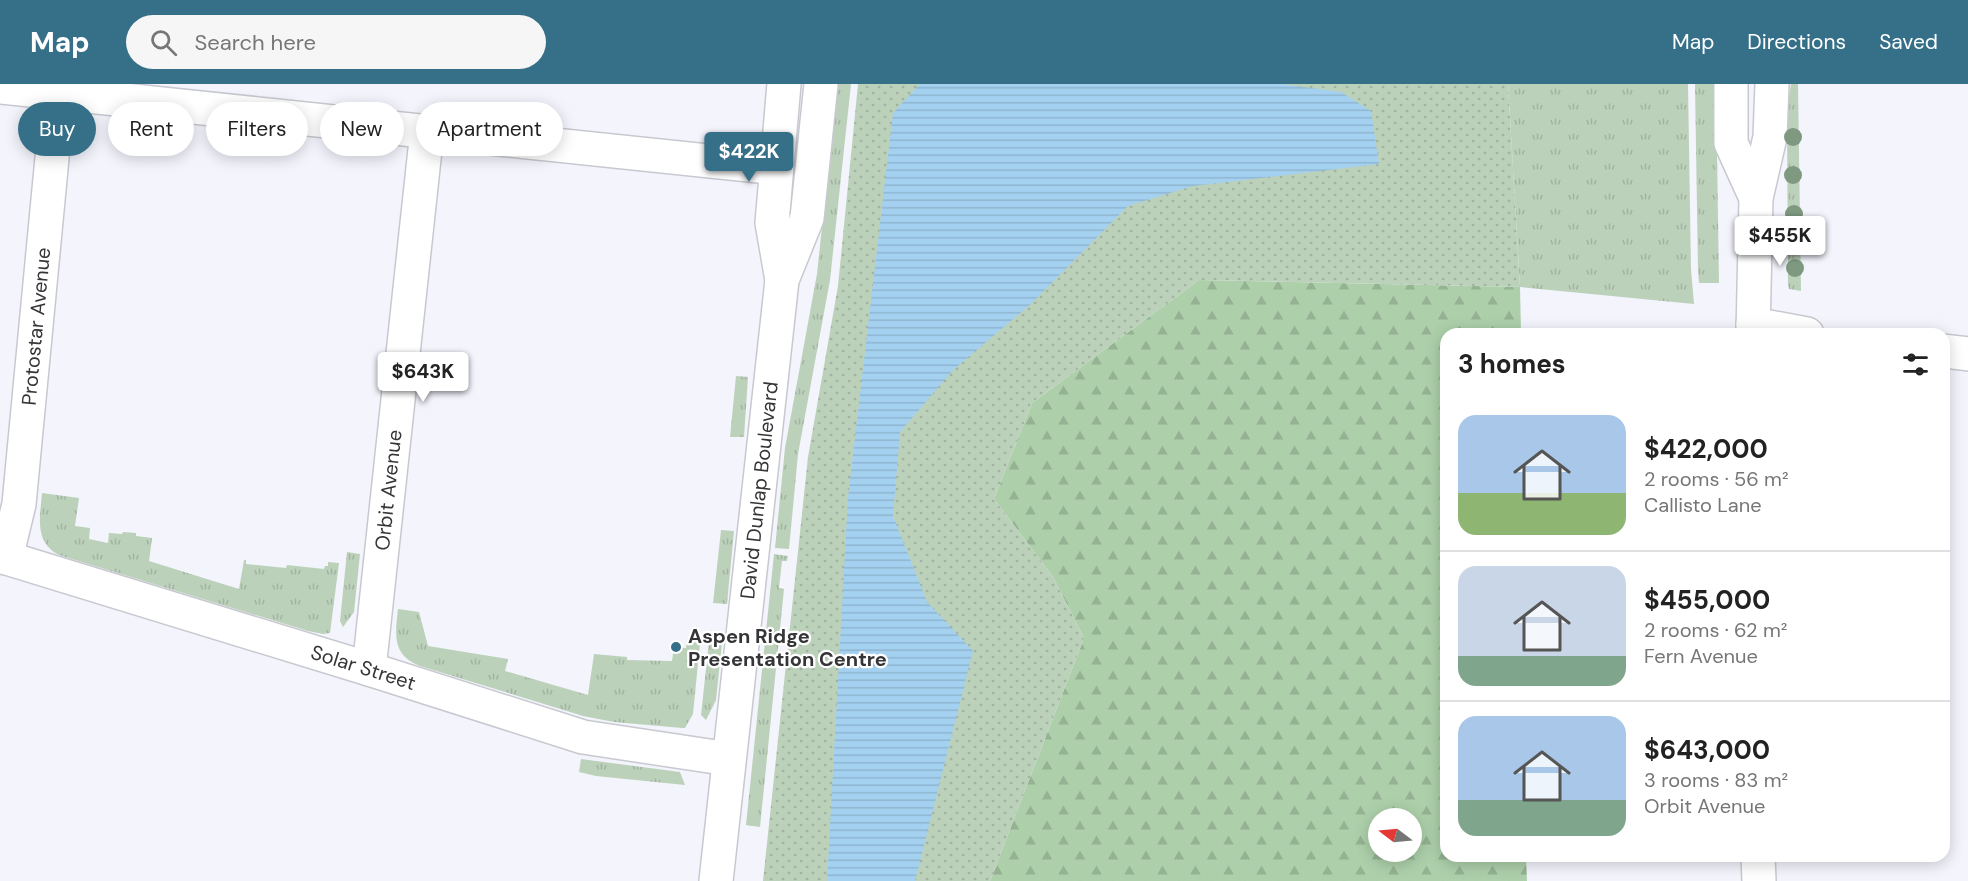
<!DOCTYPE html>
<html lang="en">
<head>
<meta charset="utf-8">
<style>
	:root { --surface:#fff; --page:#f6f6f6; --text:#222; --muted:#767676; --line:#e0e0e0; --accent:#357088 }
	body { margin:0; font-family:"DM Sans",sans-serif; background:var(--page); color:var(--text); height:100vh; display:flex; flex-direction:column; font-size:22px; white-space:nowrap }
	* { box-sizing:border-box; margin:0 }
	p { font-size:20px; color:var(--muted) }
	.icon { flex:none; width:33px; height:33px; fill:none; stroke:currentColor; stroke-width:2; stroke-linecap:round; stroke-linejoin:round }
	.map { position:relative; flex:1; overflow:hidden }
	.details { position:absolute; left:1440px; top:244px; width:510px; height:534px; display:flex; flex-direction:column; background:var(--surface); border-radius:18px; box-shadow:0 3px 15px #0003 }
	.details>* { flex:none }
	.banner { position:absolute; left:18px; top:18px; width:570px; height:54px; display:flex; gap:12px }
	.needle { width:39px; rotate:286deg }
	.controls { position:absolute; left:1368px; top:724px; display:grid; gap:12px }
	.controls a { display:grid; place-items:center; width:54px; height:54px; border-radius:50%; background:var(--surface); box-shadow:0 3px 15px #0003; font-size:30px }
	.price { position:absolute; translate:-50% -51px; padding:0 14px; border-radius:6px; background:#fff; color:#222; font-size:20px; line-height:39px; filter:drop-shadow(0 2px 3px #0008) }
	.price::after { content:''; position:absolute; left:50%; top:36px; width:18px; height:14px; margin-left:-9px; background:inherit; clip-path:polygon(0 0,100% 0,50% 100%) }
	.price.active { background:var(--accent); color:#fff }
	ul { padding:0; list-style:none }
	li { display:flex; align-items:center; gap:18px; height:150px; padding:0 18px }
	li+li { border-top:2px solid var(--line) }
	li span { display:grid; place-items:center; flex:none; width:168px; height:120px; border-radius:18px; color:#555 }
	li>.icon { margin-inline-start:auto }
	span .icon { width:72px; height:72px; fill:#fffc; stroke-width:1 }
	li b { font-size:26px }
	h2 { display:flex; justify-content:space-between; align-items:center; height:72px; padding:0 18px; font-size:26px }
	.chip { padding:0 21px; border-radius:27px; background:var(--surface); box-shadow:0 3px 15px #0003; font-size:21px; line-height:54px }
	.chip.active { background:var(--accent); color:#fff }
	header { display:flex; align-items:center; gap:36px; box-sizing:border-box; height:84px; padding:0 30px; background:var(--accent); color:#fff }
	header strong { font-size:28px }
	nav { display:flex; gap:33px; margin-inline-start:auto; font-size:21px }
	.search { width:420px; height:54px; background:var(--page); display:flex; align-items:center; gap:15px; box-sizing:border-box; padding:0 21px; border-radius:33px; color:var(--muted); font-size:22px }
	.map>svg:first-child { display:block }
</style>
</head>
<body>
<header>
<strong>Map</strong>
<div class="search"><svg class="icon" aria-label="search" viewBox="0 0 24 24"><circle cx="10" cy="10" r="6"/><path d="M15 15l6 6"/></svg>Search here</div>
<nav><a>Map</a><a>Directions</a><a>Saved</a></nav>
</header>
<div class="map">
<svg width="1968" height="797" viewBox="0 0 1968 797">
	<defs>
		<pattern id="grass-tufts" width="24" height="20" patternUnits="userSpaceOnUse" patternTransform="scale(1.5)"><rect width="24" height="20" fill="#bcd1ba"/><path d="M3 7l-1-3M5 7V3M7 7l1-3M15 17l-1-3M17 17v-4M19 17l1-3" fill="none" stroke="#a2b4a1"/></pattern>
		<pattern id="forest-firs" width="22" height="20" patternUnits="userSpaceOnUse" patternTransform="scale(1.5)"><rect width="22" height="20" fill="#add0aa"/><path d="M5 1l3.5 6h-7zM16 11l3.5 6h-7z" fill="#95b393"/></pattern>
		<pattern id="park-dots" width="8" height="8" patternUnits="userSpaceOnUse" patternTransform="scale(1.5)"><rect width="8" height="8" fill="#bcd1ba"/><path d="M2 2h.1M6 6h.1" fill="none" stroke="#a2b4a1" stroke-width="1.8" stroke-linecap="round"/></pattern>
		<pattern id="water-rules" width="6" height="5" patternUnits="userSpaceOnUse" patternTransform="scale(1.5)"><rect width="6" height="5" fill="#a5d1f1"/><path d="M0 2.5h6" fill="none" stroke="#8fb4cf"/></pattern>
	</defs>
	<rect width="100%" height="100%" fill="#f3f4fc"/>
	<path fill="url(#grass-tufts)" d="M837 0H851L830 196 798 370 789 465 775 464 785 364 817 190Z
		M1508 0H1688L1691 185 1694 220 1520 203Z
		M1695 0H1716V4L1719 199H1699L1698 186Z
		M1791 0H1798L1801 207 1789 205 1788 201 1787 25Z
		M736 292 748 293 744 353H730Z
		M42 409 79 414 75 442 90 444 89 455 108 459 109 449 122 450 123 448 136 449V452L152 454 149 477 239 505 244 476H246V480L286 484 287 481 324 485 325 482H328V478L339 479 330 549 323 550 308 547 59 471C34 458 40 433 42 409Z
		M721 446 734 447 727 520 713 519Z
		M347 468 360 470 354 528 343 543 340 537Z
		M774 470 788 472 787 477H782L779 504 784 505 760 743 746 741Z
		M398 525 419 528 428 562 508 575 505 587 588 611 594 570 627 573V576L672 577 674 563 686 564 687 556 700 559 693 630 685 644H682L614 638 583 632 420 582C392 571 395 551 398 525Z
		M710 548 723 549 716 616 706 636 701 631Z
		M581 675 680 688 685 701 596 692 579 688Z"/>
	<path fill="url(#forest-firs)" fill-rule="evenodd" d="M1199 196 1520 203 1521 250H1446V772L1526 773 1527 797H990L1084 554 1053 493 994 415 1032 319ZM1378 735H1412V768H1378Z"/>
	<path fill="url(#park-dots)" d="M858 0H1508L1520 203 1199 196 1032 319 994 415 1053 493 1084 554 990 797H763L808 373 838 202Z"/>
	<path fill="url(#water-rules)" d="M920 0H1281L1341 8 1371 27 1379 80 1193 102 1128 122 1031 220 953 286 900 348 893 432 927 518 973 567 915 797H827L848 413 893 29Z"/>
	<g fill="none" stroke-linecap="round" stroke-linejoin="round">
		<g stroke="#c8c9d0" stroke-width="36">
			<g id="minor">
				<path d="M1731 0V59L1756 114"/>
				<path d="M0 3 776 84"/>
				<path d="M782 196 772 139 784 0"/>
				<path d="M1753 240 1807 250"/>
				<path d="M1753 250 1756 114 1770 53 1772 0"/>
				<path d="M1944 267 1968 270"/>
				<path id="s1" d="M0 472 369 585 583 653 729 675"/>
				<path id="s2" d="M6 474 19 420 54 53 61 9"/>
				<path id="s3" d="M369 585 427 47"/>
				<path d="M1758 772 1759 797"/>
				<path id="s4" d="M716 797 782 196 807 134 821 0"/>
			</g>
		</g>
		<use href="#minor" stroke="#fff" stroke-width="33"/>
	</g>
	<g fill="#7f9981">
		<circle cx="1793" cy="53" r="9"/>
		<circle cx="1793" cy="91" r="9"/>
		<circle cx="1794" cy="130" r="9"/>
		<circle cx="1795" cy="184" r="9"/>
	</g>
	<circle fill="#357088" stroke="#fff" stroke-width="2" cx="676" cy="563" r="6"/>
	<g text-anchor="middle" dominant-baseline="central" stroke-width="4.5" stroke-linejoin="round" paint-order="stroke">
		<g font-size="20" fill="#353538" stroke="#fff">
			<text stroke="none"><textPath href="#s2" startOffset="234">Protostar Avenue</textPath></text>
			<text stroke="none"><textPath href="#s3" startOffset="180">Orbit Avenue</textPath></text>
			<text stroke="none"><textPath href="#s4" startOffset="393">David Dunlap Boulevard</textPath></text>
			<text stroke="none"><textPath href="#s1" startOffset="380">Solar Street</textPath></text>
		</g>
		<g font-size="20" font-weight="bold" fill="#353538" stroke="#fff" text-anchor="start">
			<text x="688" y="552">Aspen Ridge<tspan x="688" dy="23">Presentation Centre</tspan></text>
		</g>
	</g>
</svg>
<div class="controls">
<a><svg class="needle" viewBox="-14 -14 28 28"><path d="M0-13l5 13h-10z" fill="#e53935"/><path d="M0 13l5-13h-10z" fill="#767676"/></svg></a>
</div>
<b class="price active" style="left:749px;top:99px">$422K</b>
<b class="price" style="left:1780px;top:183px">$455K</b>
<b class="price" style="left:423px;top:319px">$643K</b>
<div class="banner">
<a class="chip active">Buy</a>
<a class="chip">Rent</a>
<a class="chip">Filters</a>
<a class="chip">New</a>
<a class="chip">Apartment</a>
</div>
<section class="details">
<h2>3 homes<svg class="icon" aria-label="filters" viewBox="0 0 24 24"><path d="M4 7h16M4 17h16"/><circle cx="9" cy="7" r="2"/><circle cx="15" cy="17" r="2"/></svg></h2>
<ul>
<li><span style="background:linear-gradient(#a9c7e8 65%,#8fb573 0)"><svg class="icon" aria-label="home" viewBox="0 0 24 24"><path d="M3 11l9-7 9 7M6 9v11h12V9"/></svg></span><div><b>$422,000</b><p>2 rooms · 56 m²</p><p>Callisto Lane</p></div></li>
<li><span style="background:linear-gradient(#c9d6e8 75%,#7fa58c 0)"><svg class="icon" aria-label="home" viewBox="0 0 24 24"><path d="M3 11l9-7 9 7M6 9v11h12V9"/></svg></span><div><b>$455,000</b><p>2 rooms · 62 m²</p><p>Fern Avenue</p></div></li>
<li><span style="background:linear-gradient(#a9c7e8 70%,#7fa58c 0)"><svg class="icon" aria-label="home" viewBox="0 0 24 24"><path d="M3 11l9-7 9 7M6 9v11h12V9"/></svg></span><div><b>$643,000</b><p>3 rooms · 83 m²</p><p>Orbit Avenue</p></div></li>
</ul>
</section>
</div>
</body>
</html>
